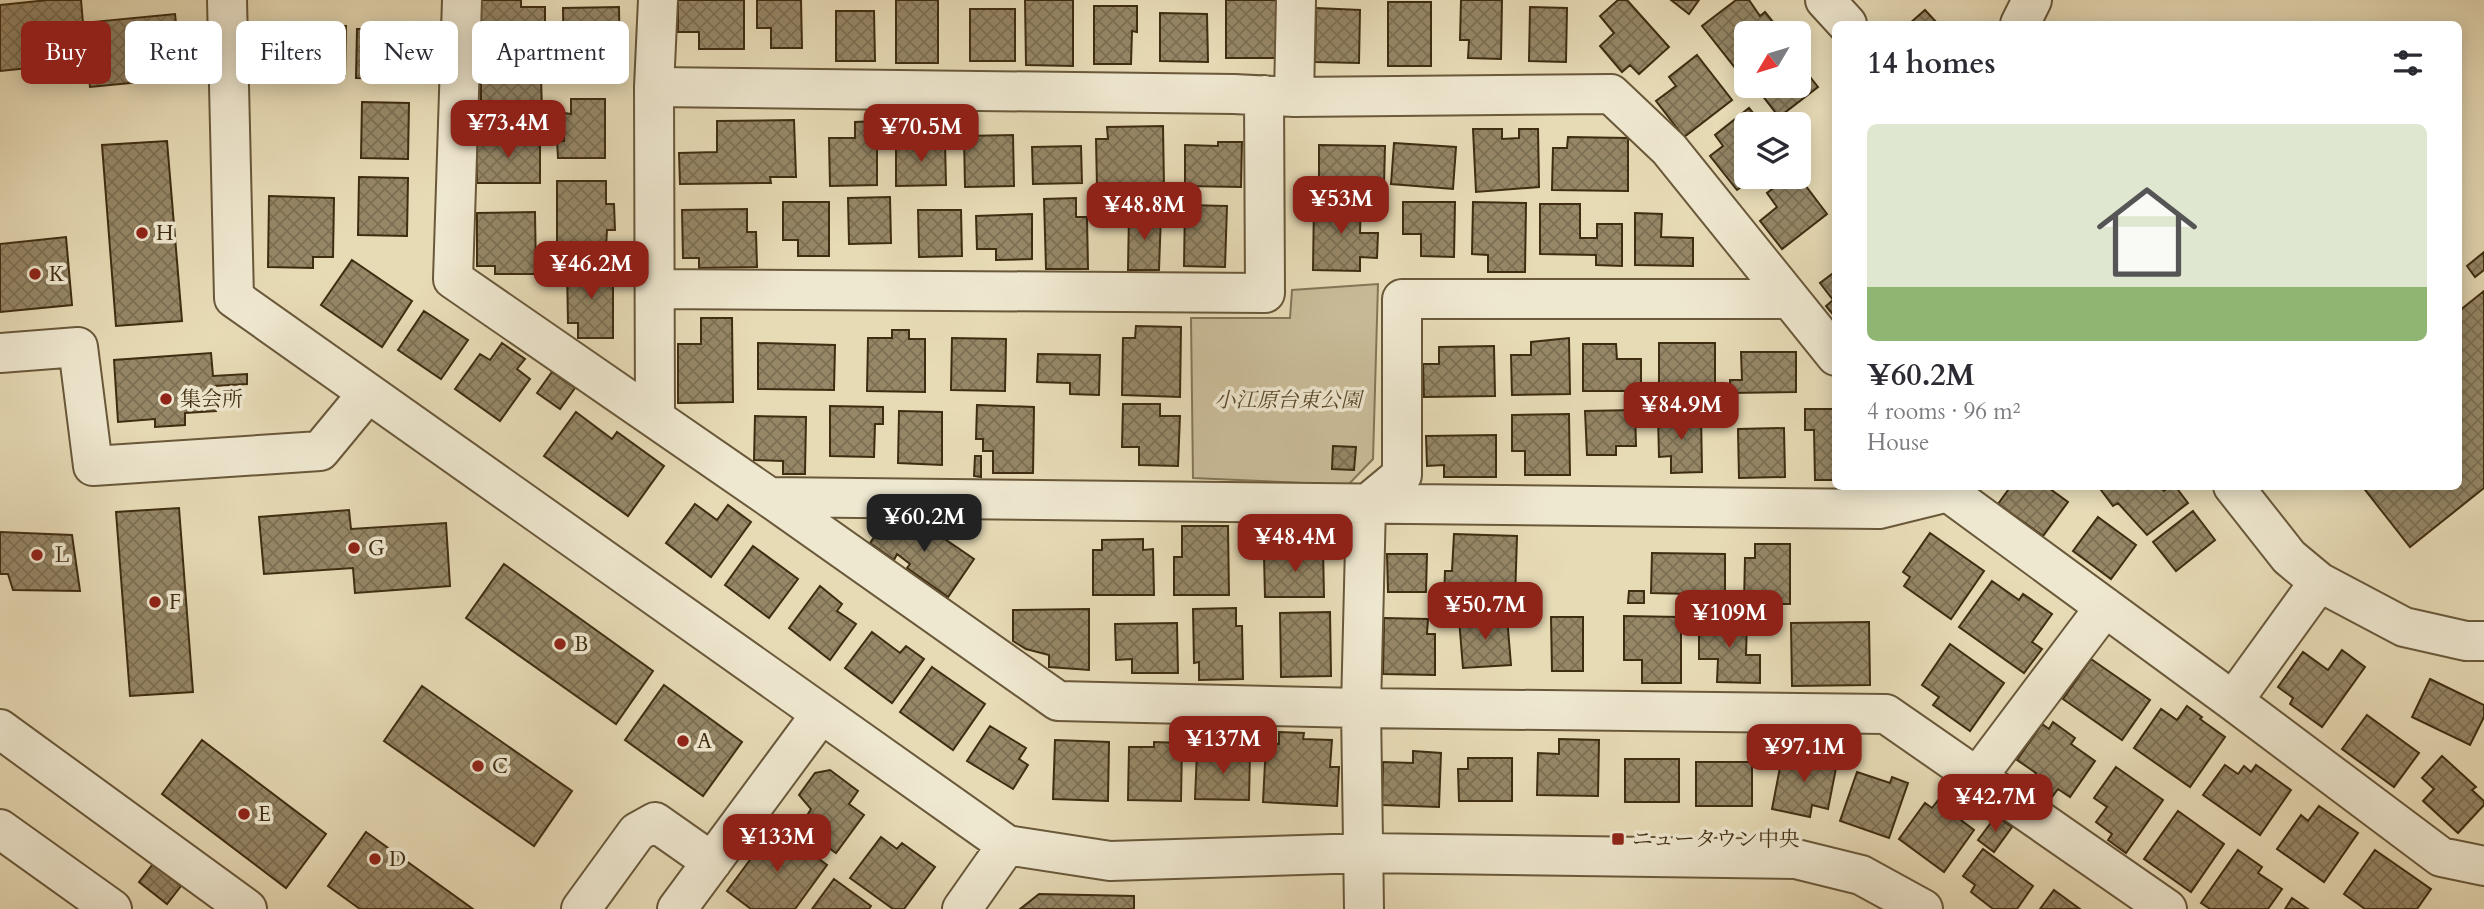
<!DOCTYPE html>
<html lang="en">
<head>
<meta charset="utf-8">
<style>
	:root { --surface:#fff; --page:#f2f2f3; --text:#2b2b33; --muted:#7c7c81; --line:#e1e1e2; --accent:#8f2418 }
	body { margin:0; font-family:Cardo,"Noto Serif JP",serif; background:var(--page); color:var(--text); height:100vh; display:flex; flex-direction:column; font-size:26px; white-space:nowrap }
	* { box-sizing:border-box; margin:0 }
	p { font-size:23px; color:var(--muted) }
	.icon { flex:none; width:38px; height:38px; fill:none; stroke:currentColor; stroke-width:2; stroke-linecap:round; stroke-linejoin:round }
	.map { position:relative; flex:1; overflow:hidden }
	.side { position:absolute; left:1832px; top:21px; width:630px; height:469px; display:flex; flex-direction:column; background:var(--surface); border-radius:10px; box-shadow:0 4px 18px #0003 }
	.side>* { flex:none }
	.top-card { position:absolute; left:21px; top:21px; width:665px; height:63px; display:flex; gap:14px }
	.needle { width:46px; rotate:232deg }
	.fabs { position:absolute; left:1734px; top:21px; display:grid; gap:14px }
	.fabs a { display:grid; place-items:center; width:77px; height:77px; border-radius:10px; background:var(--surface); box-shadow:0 4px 18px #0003; font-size:35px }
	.price { position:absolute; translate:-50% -60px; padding:0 16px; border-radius:14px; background:var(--accent); color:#fff; font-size:23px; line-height:46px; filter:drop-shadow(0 2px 4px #0008) }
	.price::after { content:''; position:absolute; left:50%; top:42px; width:21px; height:16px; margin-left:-10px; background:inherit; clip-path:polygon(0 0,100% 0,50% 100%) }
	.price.selected { background:#222; color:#fff }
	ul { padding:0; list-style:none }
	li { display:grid; align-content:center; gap:14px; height:371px; padding:0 35px }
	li+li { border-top:2px solid var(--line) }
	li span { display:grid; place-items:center; height:217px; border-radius:10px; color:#555 }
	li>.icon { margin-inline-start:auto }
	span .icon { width:126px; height:126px; fill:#fffc; stroke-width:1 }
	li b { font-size:30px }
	h2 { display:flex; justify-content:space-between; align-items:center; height:84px; padding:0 35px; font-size:30px }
	.tag { padding:0 24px; border-radius:10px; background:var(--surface); box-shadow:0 4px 18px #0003; font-size:24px; line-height:63px }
	.tag.selected { background:var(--accent); color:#fff }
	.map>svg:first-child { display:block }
</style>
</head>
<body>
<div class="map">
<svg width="2484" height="909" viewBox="0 0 2484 909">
	<defs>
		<pattern id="building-cross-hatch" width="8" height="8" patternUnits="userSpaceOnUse" patternTransform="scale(1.75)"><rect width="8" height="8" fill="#968767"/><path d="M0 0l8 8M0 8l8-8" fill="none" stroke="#7c6f53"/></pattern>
	</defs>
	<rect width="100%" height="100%" fill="#e7dbb6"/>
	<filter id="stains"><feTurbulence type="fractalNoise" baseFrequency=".00286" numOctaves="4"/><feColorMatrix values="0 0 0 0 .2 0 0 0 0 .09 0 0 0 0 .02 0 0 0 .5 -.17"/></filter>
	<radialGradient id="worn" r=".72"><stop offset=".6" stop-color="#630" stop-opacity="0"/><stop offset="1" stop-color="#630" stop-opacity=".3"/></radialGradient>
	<path fill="#cabd9a" stroke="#847556" stroke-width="2" d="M1378 284 1373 459 1348 485 1193 478 1191 318H1290L1292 290Z"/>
	<path fill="url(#building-cross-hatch)" stroke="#3f2d11" stroke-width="2" d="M48 0H81L83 23 175 14 182 78 90 87 87 62 0 71V5Z
		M477 0H521V7H545V43H495L496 31H477Z
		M678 0H744V49H699V32H678Z
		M757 0H801L802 48H771V28H757Z
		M896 0H938V63H896Z
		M1025 0H1073V66L1026 65Z
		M1226 0H1277V58H1226Z
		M1461 0H1502L1501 59 1468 58 1469 40H1460Z
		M1618 0H1627L1669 47 1639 74 1630 65 1622 72 1600 46 1614 33 1600 16Z
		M1671 0H1699L1689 14Z
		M1736 0H1749L1760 16 1765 12 1782 33H1746V61L1736 69 1702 26Z
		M1388 2H1431V66H1388Z
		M1094 6H1137V32L1132 31 1131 64H1094Z
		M619 7 620 71H564L563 8Z
		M1530 7 1567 8 1566 62 1529 61Z
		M1316 8 1360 10 1359 63 1315 62Z
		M970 9H1015V61H970Z
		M1925 10 1938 24H1909Z
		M836 11H874L875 61H836Z
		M1160 13 1207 14 1208 62 1160 61Z
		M303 25 346 26 345 76H302Z
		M357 29 421 30 420 79 356 78Z
		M1697 55 1732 100 1684 137 1656 101 1676 86 1669 77Z
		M532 59V76L541 77 542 112 481 113V60Z
		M1799 63 1818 87 1779 117 1755 86H1799Z
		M571 99H605V158H558L557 141H564V113L571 114Z
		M362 102 409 103 408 159 361 158Z
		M1749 108 1762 124H1746V177H1755L1737 190 1710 156 1723 146 1715 135Z
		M794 120 796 177H770L771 183 680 184 679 153 717 152V121Z
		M877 121V185L830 186 829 138H855V122Z
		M1163 126 1164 188H1097L1096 139H1108L1107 127Z
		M1473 129H1502V139L1519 138V129H1538L1539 187 1476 192Z
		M1013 135 1014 186 965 187 964 136Z
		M540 137V183H477L476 138Z
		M1568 137 1628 138V191L1552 190 1553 148H1567Z
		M167 141 182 321 116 326 102 145Z
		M896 142H945L946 185 896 186Z
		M1218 142H1242L1241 187 1185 186V145L1218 146Z
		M1394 143 1456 147 1453 189 1391 184Z
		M1319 145 1385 146 1384 185 1319 184Z
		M1081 146 1082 183 1033 184 1032 147Z
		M359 177 408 178 407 236 358 235Z
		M1788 177H1799L1827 214 1782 249 1760 221 1777 207 1767 193Z
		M557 181H606V204H614L615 230H607L606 248H557Z
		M269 196 334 198 333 257H313V268L268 267Z
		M890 197 891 243 849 244 848 198Z
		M1076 198V217H1087L1088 269H1046L1044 199Z
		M1314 199 1361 200 1360 233H1378L1377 258 1360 257V271L1313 270Z
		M783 202H829V256H798V240H783Z
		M1403 202H1455L1454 257 1421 256V234H1403Z
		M1473 202 1526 203 1525 272H1488V255L1472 254Z
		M1540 204H1580V238H1597V224H1622V266L1596 265V255L1540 254Z
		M1185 205 1227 206 1225 267 1184 266Z
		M747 209V232H756L757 267 699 268V258H683L682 210Z
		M918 210H961L962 256 919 257Z
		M535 212 536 274H495V266H477V213Z
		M1129 213 1161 214 1159 270H1128Z
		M1635 213 1662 214 1661 237 1693 238V266L1635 265Z
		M1032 214V259L996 260V249H977L976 216Z
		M66 237 72 305 0 312V244Z
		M2484 252V270L2475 277 2467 266Z
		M352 260 412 301 382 347 321 305Z
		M567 267H613V338H578V323H568Z
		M1836 271V318L1826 306 1833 300 1820 283Z
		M2484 291V488L2410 547 2362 486H2459V311Z
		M424 311 468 340 441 379 398 350Z
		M701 318H732L733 402 678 403V344H701Z
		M1136 326 1181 327 1180 397 1122 395 1123 338H1135Z
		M892 330H909V339H925V392L867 391 868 338H892Z
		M952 338 1006 339 1005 391 951 390Z
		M1569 338 1570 394 1512 395 1511 355H1531V342Z
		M502 343 525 359 517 369 530 379 500 421 455 389 480 354 490 360Z
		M758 343 835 345 834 390 758 389Z
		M1659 343H1715V393H1659Z
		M1583 344H1616L1617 359H1641V391H1583Z
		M1494 346 1495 396 1424 397 1423 364H1439V347Z
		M1741 352H1796V392L1730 393V380H1742Z
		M211 353 213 376 247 374V384L214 386 216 411 185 413V425L155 427V419L118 422 114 360Z
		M1038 354 1100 355 1099 395 1070 394V383L1037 382Z
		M552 372 575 388 560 409 537 393Z
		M1123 404H1160V416H1180L1178 466 1139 465V447H1122Z
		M977 405 1034 407 1033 473H993V451H983V439H976Z
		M830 406 883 407V424H875L874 457 830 456Z
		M1805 409H1836V480H1815L1814 430H1805Z
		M1635 410 1636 446H1616V455H1587L1585 411Z
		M899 411 942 412V465L898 463Z
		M576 412 612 439 617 432 664 466 628 516 544 456Z
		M1569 414 1570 475H1525V451H1512V415Z
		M1701 414 1702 472 1671 473V456L1659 457 1658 415Z
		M755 416 806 417 805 474H783V461L754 460Z
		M1784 428 1785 477 1739 478 1738 429Z
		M1496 435V477H1444V465L1427 466 1426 436Z
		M1333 446 1356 447 1354 470 1332 469Z
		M975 456H981V477L974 476Z
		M2011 486H2046L2068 502 2043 536 1998 504Z
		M2098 486H2160L2164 491 2170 486H2175L2188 503 2147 535 2118 503 2113 506Z
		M695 504 717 520 728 505 751 522 711 577 666 543Z
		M179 508 193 692 130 696 116 512Z
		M349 510 351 529 446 523 450 586 355 593 353 568 264 574 259 517Z
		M2193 511 2215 540 2176 571 2153 542Z
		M2098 517 2136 545 2111 579 2073 551Z
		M899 519 911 528 917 520 974 559 948 597 907 568 910 564 897 554 894 560 870 543 886 520 894 526Z
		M1182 526H1228L1229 595H1174V557H1182Z
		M0 532 72 535 80 591 13 590 8 574H0Z
		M1930 533 1984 571 1951 619 1904 586 1910 577 1903 572Z
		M1454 534 1517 536 1515 600 1444 598 1445 571H1452Z
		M1143 539V550L1153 549 1154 595H1093V550H1102V540Z
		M1755 544H1790V604H1744L1745 558H1755Z
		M753 546 798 579 769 618 725 585Z
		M1294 548H1323L1324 597H1265L1264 556H1295Z
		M1652 553 1725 554V601H1689V594L1651 593Z
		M1387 554H1427L1426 592H1388Z
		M504 564 653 671 616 724 466 618Z
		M1992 581 2019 600 2023 594 2052 614 2032 642 2042 649 2024 673 1959 627Z
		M820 586 842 604 837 611 856 624 830 660 789 628Z
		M1629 591H1644V603H1628Z
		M1236 608V626H1242L1243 679 1199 680V662L1194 663 1193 609Z
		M1089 609V670L1049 667V655L1026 649 1013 641V610Z
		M1330 612 1331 676 1281 677 1280 613Z
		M1624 616 1681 617V683H1642V660H1624Z
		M1507 617 1511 665 1463 668 1459 619Z
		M1551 617H1583V671H1552Z
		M1384 618 1428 619 1427 634H1435V675L1383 674Z
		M1699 618 1747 619 1746 655H1760V683L1717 682 1718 659H1699Z
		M1869 622 1870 685 1792 686 1791 623Z
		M1177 623 1178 673H1132V659L1116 660 1115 624Z
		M872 632 900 653 906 646 924 659 892 703 845 668Z
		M1950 644 2004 683 1970 731 1933 705 1939 697 1922 685Z
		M2342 650 2365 667 2322 727 2290 704 2293 698 2278 687 2303 652 2328 670Z
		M2091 659 2150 700 2122 740 2063 699Z
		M932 667 985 704 953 750 900 712Z
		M2430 679 2484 705V717L2470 745 2412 717Z
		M664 685 742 742 703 796 625 740Z
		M422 686 572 791 534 846 384 741Z
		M2187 706 2202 717 2200 719 2225 737 2190 787 2134 748 2161 709 2177 720Z
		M2367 715 2419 753 2394 787 2342 749Z
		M2053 722 2075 738 2071 744 2095 761 2070 797 2058 789 2052 797 2030 782 2036 773 2017 760 2042 724 2049 729Z
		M990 726 1026 748 1019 759 1028 765 1013 789 967 761Z
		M1279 732 1304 733 1303 739 1332 740 1330 767H1339L1337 806 1263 802 1266 743 1279 744Z
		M1559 739 1599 740 1598 796 1537 795 1538 753 1559 754Z
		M202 740 326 834 286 888 162 794Z
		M1055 740 1109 742 1108 801 1053 799Z
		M1154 742 1182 743 1181 801 1128 800 1129 747H1154Z
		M1413 751 1441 753 1439 807 1382 805 1383 762 1413 763Z
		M1197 752 1250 753 1249 800 1195 799Z
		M1783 752 1837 763 1828 809 1812 805 1810 817 1772 809Z
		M2442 756 2476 787 2472 790 2484 801V805L2458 833 2423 801 2434 789 2422 778Z
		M1468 758H1512V801H1459L1458 769H1468Z
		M1625 759H1679V802H1625Z
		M1696 762H1752V806H1696Z
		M2225 765 2238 774 2244 766 2251 772 2256 765 2291 790 2260 835 2203 795Z
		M2116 767 2163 800 2126 853 2108 840 2112 834 2096 822 2107 807 2094 798Z
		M830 770 858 791 849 804 864 815 836 853 800 827 811 809 799 795 815 773Z
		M1857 772 1890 783 1892 777 1908 783 1889 838 1840 821Z
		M1943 794 1963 809 1957 817 1974 830 1944 872 1899 839 1925 803 1932 808Z
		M2319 806 2358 833 2324 882 2277 849 2301 815 2308 821Z
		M2178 811 2224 844 2191 892 2144 859Z
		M1996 816 2012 827 1994 852 1978 840Z
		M775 826 827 865 795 909H751L727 891Z
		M366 832 473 909H360L328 886Z
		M881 837 897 849 902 843 935 867 904 909H893L850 878Z
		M1983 849 2033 886 2017 909H1993L1971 892 1975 885 1963 876Z
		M2238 850 2262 867 2258 873 2282 889 2268 909H2210L2201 903Z
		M2375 850 2431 889 2417 909H2365L2344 894Z
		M153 864 181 886 167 904 139 882Z
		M834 879 871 906 869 909H812Z
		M2054 890 2080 909H2040Z
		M1039 894 1134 896V909H1020Z
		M2292 898 2308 909H2285Z"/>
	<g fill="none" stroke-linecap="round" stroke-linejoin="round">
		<g stroke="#69583a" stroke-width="42">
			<path id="minor" d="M227 0 234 298 1007 845 1110 861 1364 853 1796 859 1861 875 1923 909
				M462 0 453 279 769 497 1058 701 1361 708 1886 714 2167 909
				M1825 0 1847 24
				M2020 24 2032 0
				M654 87 1234 94 1294 97 1611 94 1669 149 1836 356
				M1294 97 1296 0
				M656 289 1265 293 1264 95
				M0 353 78 347 93 466 320 451 368 393
				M655 417 654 87 658 0
				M1943 486 1948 492 2233 701 2441 857 2484 866
				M2233 486 2289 557 2319 582 2404 627 2466 641H2484
				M769 497 1879 509 1948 492
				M2233 701 2319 582
				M0 729 247 909
				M1978 776 2105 607
				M0 829 112 909
				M581 909 637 832 655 822 712 862
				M677 909 821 714
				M962 909 1007 845
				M1364 909 1361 708 1366 505 1402 475V299H1789"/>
		</g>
		<use href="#minor" stroke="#efe8d0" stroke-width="38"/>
	</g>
	<g fill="#8f2418" stroke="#efe8d0" stroke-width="2.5">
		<circle cx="142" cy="233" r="7"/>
		<circle cx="35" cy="274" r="7"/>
		<circle cx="166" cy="399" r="7"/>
		<circle cx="354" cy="548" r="7"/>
		<circle cx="37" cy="555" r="7"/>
		<circle cx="155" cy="602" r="7"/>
		<circle cx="560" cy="644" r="7"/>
		<circle cx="683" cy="741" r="7"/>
		<circle cx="478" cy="766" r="7"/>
		<circle cx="244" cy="814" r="7"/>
		<rect x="1611" y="832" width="14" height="14" rx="3.5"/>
		<circle cx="375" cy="859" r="7"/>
	</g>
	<g text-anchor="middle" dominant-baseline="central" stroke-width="7" stroke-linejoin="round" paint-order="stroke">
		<g font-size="21" fill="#3f2d11" stroke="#efe8d0" text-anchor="start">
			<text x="156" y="233">H</text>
			<text x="49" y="274">K</text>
			<text x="180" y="399">集会所</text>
			<text x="368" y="548">G</text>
			<text x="51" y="555">Ｌ</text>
			<text x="169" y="602">F</text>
			<text x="574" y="644">B</text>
			<text x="697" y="741">A</text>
			<text x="492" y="766">C</text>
			<text x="258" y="814">E</text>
			<text x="1632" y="839">ニュータウン中央</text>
			<text x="389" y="859">D</text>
		</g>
		<g font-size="21" font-style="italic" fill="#5b4a2c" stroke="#efe8d0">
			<text x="1288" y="400">小江原台東公園</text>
		</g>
	</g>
	<rect width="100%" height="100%" filter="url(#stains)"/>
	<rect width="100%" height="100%" fill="url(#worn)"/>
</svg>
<div class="fabs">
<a><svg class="needle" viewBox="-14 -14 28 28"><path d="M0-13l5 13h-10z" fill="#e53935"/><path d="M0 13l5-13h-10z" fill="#7c7c81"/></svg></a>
<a><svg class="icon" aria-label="layers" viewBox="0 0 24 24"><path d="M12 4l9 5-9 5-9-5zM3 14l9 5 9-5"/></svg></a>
</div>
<b class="price" style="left:508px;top:160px">¥73.4M</b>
<b class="price" style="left:921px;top:164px">¥70.5M</b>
<b class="price" style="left:1341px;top:236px">¥53M</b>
<b class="price" style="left:1144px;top:242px">¥48.8M</b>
<b class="price" style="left:591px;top:301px">¥46.2M</b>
<b class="price" style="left:1681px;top:442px">¥84.9M</b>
<b class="price selected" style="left:924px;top:554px">¥60.2M</b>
<b class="price" style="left:1295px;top:574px">¥48.4M</b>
<b class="price" style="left:1485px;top:642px">¥50.7M</b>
<b class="price" style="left:1729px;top:650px">¥109M</b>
<b class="price" style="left:1223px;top:776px">¥137M</b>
<b class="price" style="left:1804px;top:784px">¥97.1M</b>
<b class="price" style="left:1995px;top:834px">¥42.7M</b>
<b class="price" style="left:777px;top:874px">¥133M</b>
<div class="top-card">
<a class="tag selected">Buy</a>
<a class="tag">Rent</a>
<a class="tag">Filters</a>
<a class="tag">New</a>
<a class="tag">Apartment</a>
</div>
<section class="side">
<h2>14 homes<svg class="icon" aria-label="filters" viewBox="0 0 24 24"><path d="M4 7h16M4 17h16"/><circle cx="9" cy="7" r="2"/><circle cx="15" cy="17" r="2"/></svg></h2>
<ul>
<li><span style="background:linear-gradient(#dfe7d0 75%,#8fb573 0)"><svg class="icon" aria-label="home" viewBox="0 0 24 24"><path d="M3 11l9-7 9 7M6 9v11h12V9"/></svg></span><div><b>¥60.2M</b><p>4 rooms · 96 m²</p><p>House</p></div></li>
</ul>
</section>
</div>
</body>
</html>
